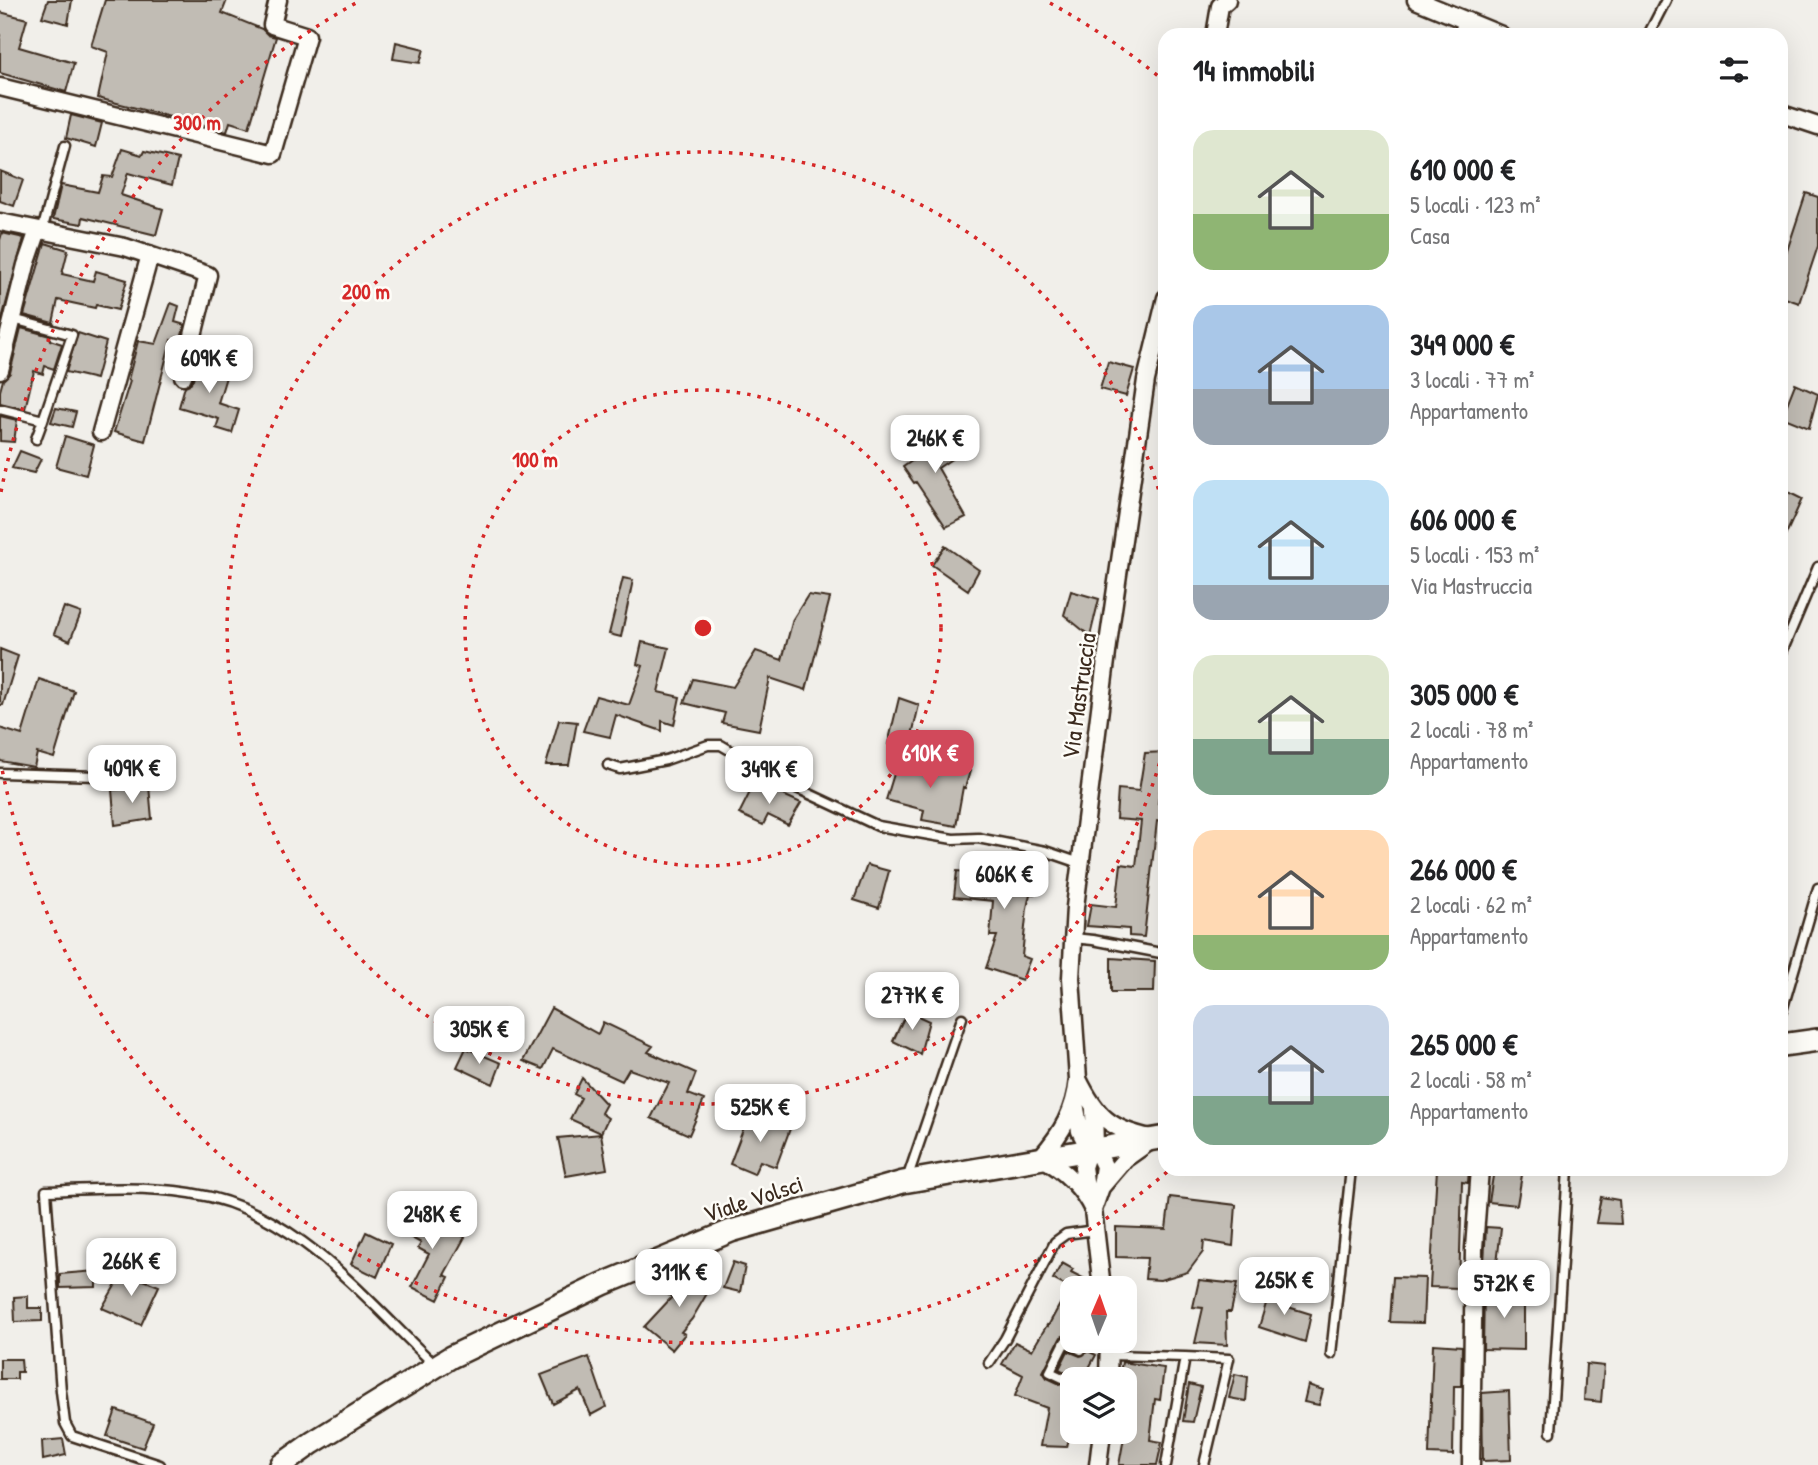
<!DOCTYPE html>
<html lang="it">
<head>
<meta charset="utf-8">
<style>
	:root { --surface:#fff; --page:#f6f6f6; --text:#202124; --muted:#757577; --accent:#d1495b }
	body { margin:0; font-family:"Patrick Hand",sans-serif; background:var(--page); color:var(--text); height:100vh; display:flex; flex-direction:column; font-size:26px; white-space:nowrap }
	* { box-sizing:border-box; margin:0 }
	p { font-size:23px; color:var(--muted) }
	.icon { flex:none; width:38px; height:38px; fill:none; stroke:currentColor; stroke-width:2; stroke-linecap:round; stroke-linejoin:round }
	.map { position:relative; flex:1; overflow:hidden }
	.sheet { position:absolute; left:1158px; top:28px; width:630px; height:1148px; display:flex; flex-direction:column; background:var(--surface); border-radius:21px; box-shadow:0 7px 28px #0002 }
	.sheet>* { flex:none }
	.needle { width:46px; rotate:2deg }
	.tools { position:absolute; left:1060px; top:1276px; display:grid; gap:14px }
	.tools a { display:grid; place-items:center; width:77px; height:77px; border-radius:14px; background:var(--surface); box-shadow:0 7px 28px #0002; font-size:35px }
	.price { position:absolute; translate:-50% -60px; padding:0 16px; border-radius:14px; background:#fff; color:#222; font-size:23px; line-height:46px; filter:drop-shadow(0 2px 4px #0008) }
	.price::after { content:''; position:absolute; left:50%; top:42px; width:21px; height:16px; margin-left:-10px; background:inherit; clip-path:polygon(0 0,100% 0,50% 100%) }
	.price.on { background:var(--accent); color:#fff }
	ul { padding:0; list-style:none }
	li { display:flex; align-items:center; gap:21px; height:175px; padding:0 35px }
	li span { display:grid; place-items:center; flex:none; width:196px; height:140px; border-radius:21px; color:#555 }
	li>.icon { margin-inline-start:auto }
	span .icon { width:84px; height:84px; fill:#fffc; stroke-width:1 }
	li b { font-size:30px }
	h2 { display:flex; justify-content:space-between; align-items:center; height:84px; padding:0 35px; font-size:30px }
	.map>svg:first-child { display:block }
</style>
</head>
<body>
<div class="map">
<svg width="1818" height="1465" viewBox="0 0 1818 1465">
	<rect width="100%" height="100%" fill="#f1efea"/>
	<filter id="ink" filterUnits="userSpaceOnUse"><feTurbulence type="fractalNoise" baseFrequency=".0143" numOctaves="2"/><feDisplacementMap in="SourceGraphic" scale="14" xChannelSelector="R" yChannelSelector="G"/><feConvolveMatrix kernelMatrix="1 2 1 2 8 2 1 2 1" color-interpolation-filters="sRGB"/></filter>
	<g filter="url(#ink)">
		<path fill="#c1bcb4" stroke="#3b2a1e" stroke-width="2" d="M48 0H72L68 24 42 17Z
			M105 0H227L222 13 262 29 268 35 276 37 249 128 230 122 227 132 98 98 108 52 91 46Z
			M0 12 27 19 19 47 74 63 66 92 0 73Z
			M396 42 424 49 420 63 393 59Z
			M71 115 102 123 96 147 66 138Z
			M122 149 142 155 144 151 178 159 172 185 128 173 121 195 163 209 156 235 83 217 82 224 53 219 61 185 98 192 103 176 112 177Z
			M0 171 23 180 14 206 0 201Z
			M1806 193 1818 197V246L1799 303 1782 297V266Z
			M2 233 24 238 0 326V240Z
			M45 243 68 250 62 274 93 281 96 271 127 280 118 310 96 305 95 308 58 300 53 323 24 315Z
			M171 303 179 306 175 322 185 325 180 342 171 340 145 441 114 432 130 381 128 380 138 341 156 344Z
			M21 328 50 336V340L62 344 54 369 45 366 43 374 34 371 25 409 0 403V391L3 380 10 373Z
			M78 333 106 342 96 379 66 372Z
			M198 359 229 367 218 403 239 410 232 433 216 428 219 419 179 407 185 386 190 384 193 379Z
			M1108 362 1134 369 1126 396 1100 389Z
			M1795 384 1818 394 1809 428 1782 417Z
			M56 408 76 412 72 427 51 422Z
			M0 416 17 420 14 442 0 441Z
			M937 421 946 436 940 439 953 458 938 468 966 517 946 527 916 482 914 483 903 467 928 450 915 435Z
			M65 436 94 445 86 475 56 467Z
			M20 451 41 459 34 473 12 468Z
			M1782 489 1802 499 1782 543Z
			M945 546 979 570 968 590 932 565Z
			M623 578 633 580 621 637 609 634Z
			M1071 591 1099 599 1090 636 1064 615Z
			M808 595 830 598 806 690 770 678 759 730 722 723 725 713 684 703 693 679 733 687 756 651 782 660 793 619Z
			M64 607 81 613 70 641 54 634Z
			M642 642 669 648 658 692 680 697 674 725 662 721V731L616 715 610 737 583 731 596 696 629 705 643 666 637 664Z
			M0 649 18 656 3 705H0Z
			M39 679 74 691 54 758 37 753 34 767 0 761V728L22 735Z
			M899 698 919 705 909 748 888 744Z
			M559 720 577 722 569 765H546Z
			M1166 752V771L1163 770 1158 803H1166V822L1157 821 1144 937 1129 936V929L1087 926 1091 904 1116 907 1121 864 1136 866 1141 821 1116 819 1118 789 1139 791 1145 753Z
			M898 761 937 768 940 762 970 771 965 788 963 787 956 826 922 820 924 810 886 800Z
			M755 782 801 803 788 825 768 815 763 825 739 814Z
			M149 786 152 819 115 825 112 790Z
			M1005 860 1037 863 1034 894H1030L1027 908 1022 956 1030 959 1022 980 986 968 997 936H990L993 901 954 897 957 871 998 875 999 867 1004 868Z
			M867 865 889 871 879 908 854 900Z
			M1111 958 1155 961 1154 992H1111Z
			M909 979 924 986 916 1008 899 1002Z
			M551 1008 598 1034 603 1022 653 1046 648 1052 696 1073 688 1094 704 1100 689 1135 651 1118 669 1083 629 1069 622 1081 553 1049 543 1069 523 1061Z
			M907 1011 929 1021 920 1054 893 1041Z
			M466 1048 501 1063 493 1084 457 1067Z
			M582 1078 606 1104 601 1113 608 1118 601 1133 570 1119 581 1098 574 1094Z
			M749 1114 791 1126 776 1167 760 1161 754 1174 730 1164Z
			M601 1134 607 1169 566 1176 558 1138Z
			M1437 1169H1469L1468 1183 1462 1182 1459 1288 1430 1287Z
			M1494 1169H1523L1517 1205 1489 1202Z
			M1170 1197 1236 1205 1233 1246 1204 1241 1203 1252 1188 1272 1160 1280 1145 1279 1147 1258 1116 1257V1227L1166 1229Z
			M1601 1197 1619 1200 1621 1224 1596 1223Z
			M405 1209 432 1224 434 1220 465 1237 444 1275 449 1277 438 1300 412 1287 429 1254 418 1248 421 1243 395 1229Z
			M1486 1227 1501 1228 1497 1263H1484Z
			M366 1232 391 1244 377 1277 351 1264Z
			M733 1262 745 1266 740 1292 723 1288Z
			M1062 1263 1073 1269 1071 1272 1091 1282V1288H1073V1339L1065 1335 1061 1337 1043 1372 1047 1378 1073 1390 1062 1418 1073 1420 1067 1447 1040 1446 1047 1408 1015 1396 1023 1375 1002 1364 1015 1342 1032 1350 1047 1325 1048 1326 1069 1288 1053 1279Z
			M96 1271V1287L60 1288V1274Z
			M123 1272 159 1286 141 1325 102 1308Z
			M701 1276 712 1285 692 1319 681 1332 685 1334 672 1350 644 1327 672 1297 663 1292 676 1279Z
			M1393 1277 1425 1278 1423 1323 1390 1322Z
			M1199 1280 1237 1284 1231 1312H1226L1227 1345 1195 1343 1203 1308 1193 1307Z
			M1271 1287 1290 1294 1285 1306 1311 1314 1305 1342 1259 1327Z
			M1484 1289 1524 1291V1350L1483 1349Z
			M28 1296V1308H42V1321L15 1322 14 1297Z
			M1433 1344 1462 1346 1461 1386H1454L1453 1455 1429 1454Z
			M1068 1351 1080 1356 1088 1351 1096 1355 1083 1379H1078L1059 1369Z
			M589 1357 606 1407 591 1415 580 1390 553 1404 541 1375Z
			M0 1359H21L22 1372H17V1379H0Z
			M1122 1362 1164 1368 1160 1400 1155 1399 1150 1440 1162 1442 1157 1465H1119L1125 1432V1378H1119Z
			M1586 1364 1604 1366 1601 1402 1584 1400Z
			M1235 1374 1248 1377 1246 1401 1229 1398Z
			M1189 1384 1201 1387 1193 1422 1183 1421Z
			M1308 1385 1323 1390 1319 1405 1304 1402Z
			M1509 1391 1511 1460 1483 1461 1482 1393Z
			M116 1410 153 1423 143 1448 107 1436Z
			M63 1439 66 1455 43 1460 42 1441Z"/>
		<g fill="none" stroke-linecap="round" stroke-linejoin="round">
			<g stroke="#3b2a1e" stroke-width="13">
				<path id="lane" d="M1458 35 1463 20
					M1648 35 1666 0
					M42 231 65 146
					M13 319 72 335 43 420
					M0 409 43 420 36 439
					M1782 652 1818 567
					M608 765 620 769 666 760 708 745H721L784 782 878 826 953 839 978 838 1045 851 1080 863
					M0 773 97 776 118 783
					M1073 938 1093 940 1166 954
					M1782 1011 1818 888
					M907 1179 962 1018
					M1331 1354 1351 1169
					M1110 1355 1185 1357 1166 1465
					M1185 1357 1229 1359 1204 1465
					M989 1363 1005 1339 1055 1242 1066 1234 1095 1230
					M1073 1383 1050 1372 1065 1342 1081 1350 1089 1340
					M1551 1432 1568 1169
					M160 1465 72 1436 65 1423 61 1391 46 1191C95 1189 142 1186 190 1193 294 1208 362 1296 434 1364"/>
			</g>
			<g stroke="#3b2a1e" stroke-width="21">
				<path id="street" d="M1416 0 1501 35
					M1215 35 1220 6 1227 0
					M0 87 273 154 307 36 272 25 278 0
					M1782 114 1818 126
					M0 222 125 247 208 275 183 376
					M0 370 26 265 38 230
					M101 432 150 255
					M1078 1079C1096 1116 1110 1130 1151 1138
					M1075 1103 1080 1131 1089 1149 1083 1167 1087 1195
					M1094 1109 1095 1147 1104 1166 1101 1187 1093 1210 1102 1288
					M1102 1186 1125 1159 1149 1142
					M1093 1210C1082 1186 1064 1170 1041 1157 1062 1133 1075 1111 1078 1079L1071 978 1075 907 1109 637 1146 380 1166 298
					M1108 1379 1109 1340
					M1098 1465 1102 1432
					M1471 1465 1474 1248 1480 1169"/>
			</g>
			<g stroke="#3b2a1e" stroke-width="26">
				<path id="secondary" d="M1782 1045 1818 1040
					M281 1465 312 1443 451 1357 603 1284 731 1231 903 1182 1166 1137"/>
			</g>
			<use href="#lane" stroke="#fdfcf7" stroke-width="8"/>
			<use href="#street" stroke="#fdfcf7" stroke-width="16"/>
			<use href="#secondary" stroke="#fdfcf7" stroke-width="21"/>
		</g>
	</g>
	<g fill="none" stroke="#d62828" stroke-width="3.5" stroke-dasharray="3.5 7">
		<circle cx="703" cy="628" r="238"/>
		<path d="M1165 743A476 476 0 1 1 1165 513"/>
		<path d="M1167 1172A715 715 0 0 1 1 764M1 492A715 715 0 0 1 356 3M1050 3A715 715 0 0 1 1163 80"/>
	</g>
	<g text-anchor="middle" dominant-baseline="central" stroke-width="5" stroke-linejoin="round" paint-order="stroke">
		<g font-size="24" fill="#3b2a1e" stroke="#fdfcf7">
			<text transform="translate(1078 696) rotate(-82)">Via Mastruccia</text>
			<text transform="translate(753 1198) rotate(-18)">Viale Volsci</text>
		</g>
	</g>
	<circle cx="703" cy="628" r="10" fill="#d62828" stroke="#fdfcf7" stroke-width="3.5"/>
	<g font-size="21" text-anchor="middle" font-weight="bold" fill="#d62828" stroke="#fdfcf7" stroke-width="5" stroke-linejoin="round" paint-order="stroke">
		<text x="197" y="130">300 m</text>
		<text x="366" y="299">200 m</text>
		<text x="535" y="467">100 m</text>
	</g>
</svg>
<div class="tools">
<a><svg class="needle" viewBox="-14 -14 28 28"><path d="M0-13l5 13h-10z" fill="#e53935"/><path d="M0 13l5-13h-10z" fill="#757577"/></svg></a>
<a><svg class="icon" aria-label="layers" viewBox="0 0 24 24"><path d="M12 4l9 5-9 5-9-5zM3 14l9 5 9-5"/></svg></a>
</div>
<b class="price" style="left:209px;top:395px">609K €</b>
<b class="price" style="left:935px;top:475px">246K €</b>
<b class="price on" style="left:930px;top:790px">610K €</b>
<b class="price" style="left:132px;top:805px">409K €</b>
<b class="price" style="left:769px;top:806px">349K €</b>
<b class="price" style="left:1004px;top:911px">606K €</b>
<b class="price" style="left:912px;top:1032px">277K €</b>
<b class="price" style="left:479px;top:1066px">305K €</b>
<b class="price" style="left:760px;top:1144px">525K €</b>
<b class="price" style="left:432px;top:1251px">248K €</b>
<b class="price" style="left:131px;top:1298px">266K €</b>
<b class="price" style="left:679px;top:1309px">311K €</b>
<b class="price" style="left:1284px;top:1317px">265K €</b>
<b class="price" style="left:1504px;top:1320px">572K €</b>
<section class="sheet">
<h2>14 immobili<svg class="icon" aria-label="filters" viewBox="0 0 24 24"><path d="M4 7h16M4 17h16"/><circle cx="9" cy="7" r="2"/><circle cx="15" cy="17" r="2"/></svg></h2>
<ul>
<li><span style="background:linear-gradient(#dfe7d0 60%,#8fb573 0)"><svg class="icon" aria-label="home" viewBox="0 0 24 24"><path d="M3 11l9-7 9 7M6 9v11h12V9"/></svg></span><div><b>610 000 €</b><p>5 locali · 123 m²</p><p>Casa</p></div></li>
<li><span style="background:linear-gradient(#a9c7e8 60%,#9aa5b1 0)"><svg class="icon" aria-label="home" viewBox="0 0 24 24"><path d="M3 11l9-7 9 7M6 9v11h12V9"/></svg></span><div><b>349 000 €</b><p>3 locali · 77 m²</p><p>Appartamento</p></div></li>
<li><span style="background:linear-gradient(#bfe0f5 75%,#9aa5b1 0)"><svg class="icon" aria-label="home" viewBox="0 0 24 24"><path d="M3 11l9-7 9 7M6 9v11h12V9"/></svg></span><div><b>606 000 €</b><p>5 locali · 153 m²</p><p>Via Mastruccia</p></div></li>
<li><span style="background:linear-gradient(#dfe7d0 60%,#7fa58c 0)"><svg class="icon" aria-label="home" viewBox="0 0 24 24"><path d="M3 11l9-7 9 7M6 9v11h12V9"/></svg></span><div><b>305 000 €</b><p>2 locali · 78 m²</p><p>Appartamento</p></div></li>
<li><span style="background:linear-gradient(#ffd9b3 75%,#8fb573 0)"><svg class="icon" aria-label="home" viewBox="0 0 24 24"><path d="M3 11l9-7 9 7M6 9v11h12V9"/></svg></span><div><b>266 000 €</b><p>2 locali · 62 m²</p><p>Appartamento</p></div></li>
<li><span style="background:linear-gradient(#c9d6e8 65%,#7fa58c 0)"><svg class="icon" aria-label="home" viewBox="0 0 24 24"><path d="M3 11l9-7 9 7M6 9v11h12V9"/></svg></span><div><b>265 000 €</b><p>2 locali · 58 m²</p><p>Appartamento</p></div></li>
</ul>
</section>
</div>
</body>
</html>
